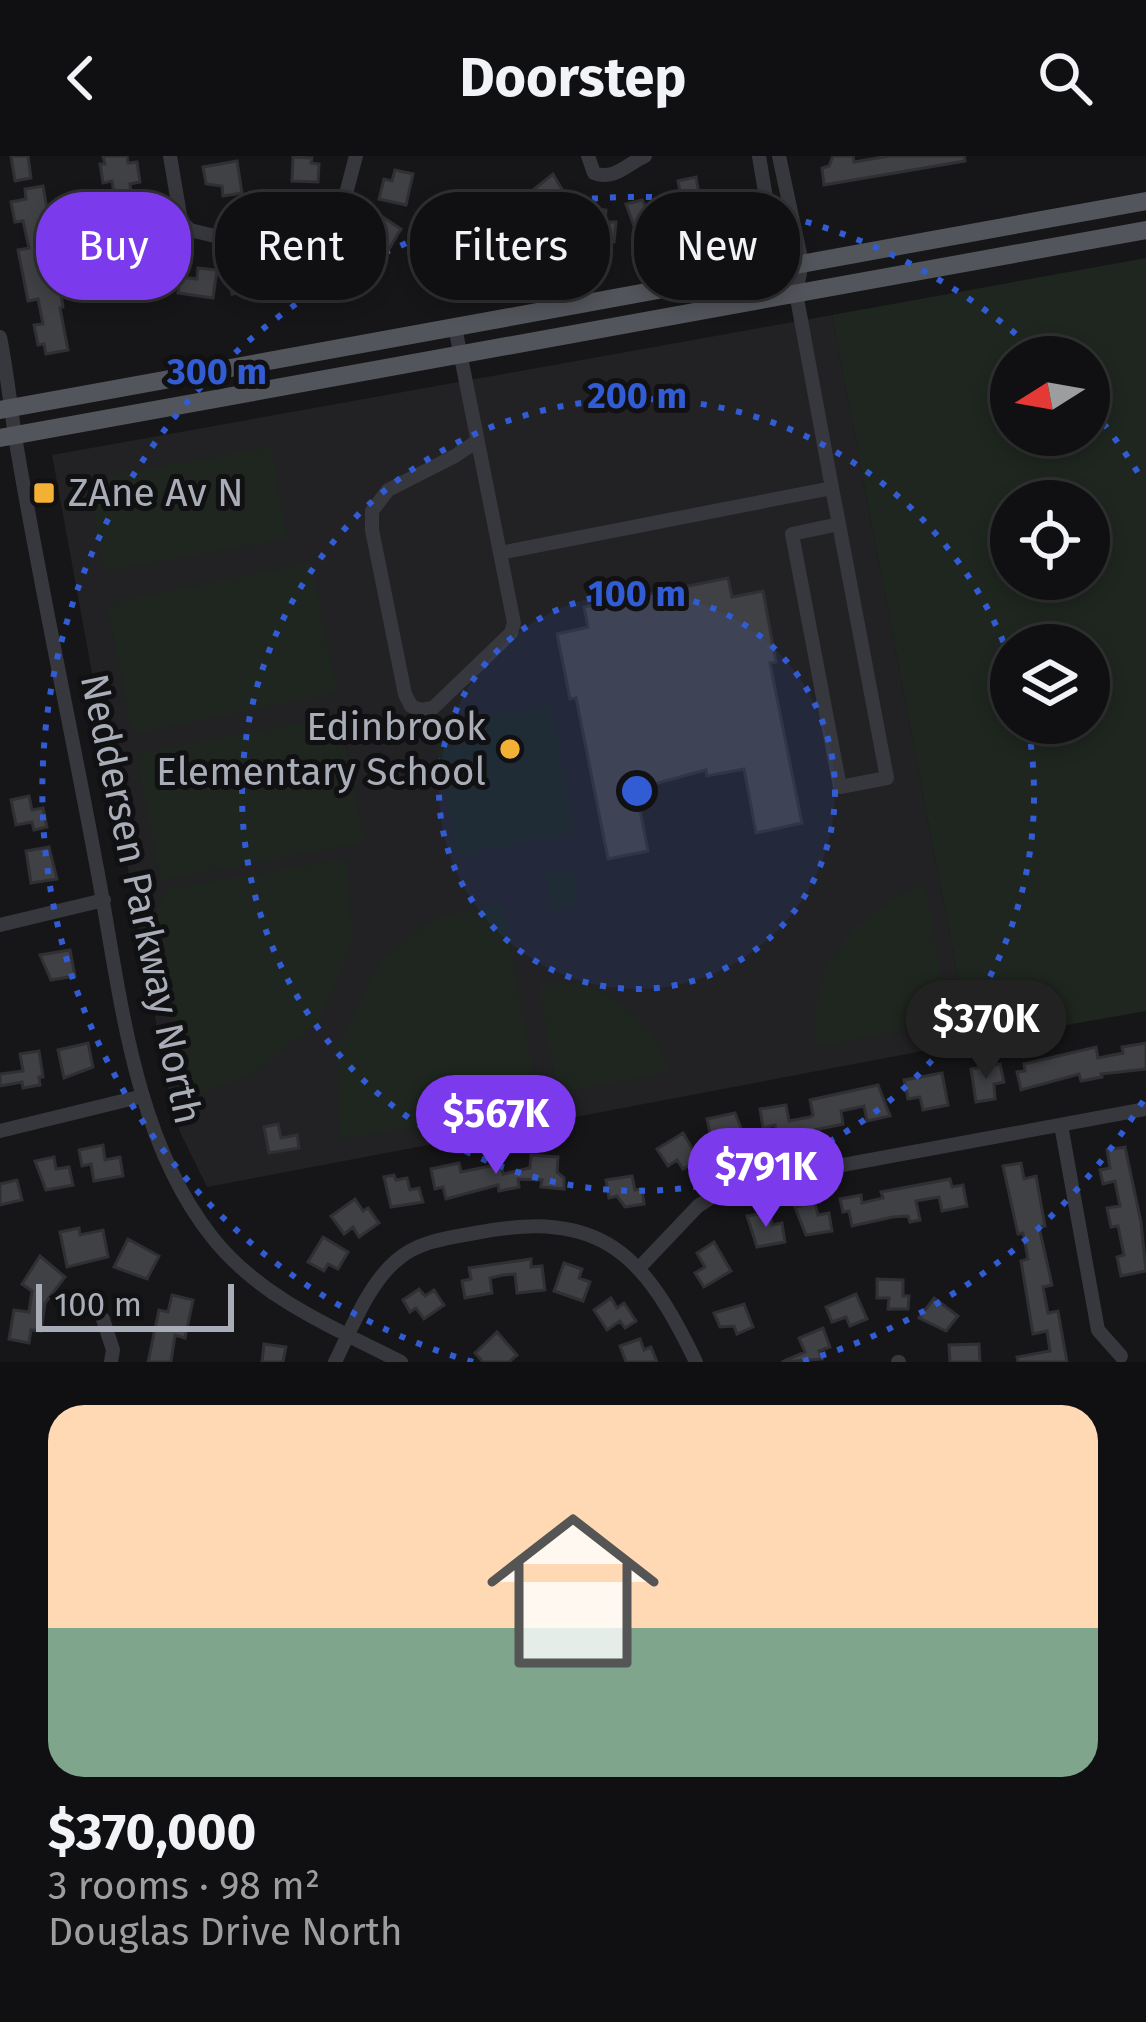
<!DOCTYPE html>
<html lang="en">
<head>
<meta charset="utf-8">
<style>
	:root { --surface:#101012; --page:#1e1e20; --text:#f1f3f6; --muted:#9c9d9f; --line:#303032; --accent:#7c3aed }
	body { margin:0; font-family:"Fira Sans",sans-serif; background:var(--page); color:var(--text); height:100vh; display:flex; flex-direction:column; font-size:45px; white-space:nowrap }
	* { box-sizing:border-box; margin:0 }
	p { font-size:39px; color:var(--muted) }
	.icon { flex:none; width:66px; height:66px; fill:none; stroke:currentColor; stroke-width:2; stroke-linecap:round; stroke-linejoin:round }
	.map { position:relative; height:1206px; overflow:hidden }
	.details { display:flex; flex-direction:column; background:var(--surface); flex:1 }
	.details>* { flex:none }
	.hud { position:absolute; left:36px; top:36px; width:1074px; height:108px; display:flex; gap:24px }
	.needle { width:78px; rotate:259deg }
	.tools { position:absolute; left:990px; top:180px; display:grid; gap:24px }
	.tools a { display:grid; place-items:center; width:120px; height:120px; border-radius:50%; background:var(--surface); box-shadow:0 6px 18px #0003,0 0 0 3px var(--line); font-size:60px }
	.scale { position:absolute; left:36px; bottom:30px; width:198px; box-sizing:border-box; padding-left:12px; border:6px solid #a8adb8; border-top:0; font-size:33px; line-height:42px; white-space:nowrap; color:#a8adb8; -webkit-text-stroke:9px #111113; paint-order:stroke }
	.price { position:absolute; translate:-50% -102px; padding:0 27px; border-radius:42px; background:var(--accent); color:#fff; font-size:39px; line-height:78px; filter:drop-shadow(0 3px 6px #0008) }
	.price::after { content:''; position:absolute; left:50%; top:72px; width:36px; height:27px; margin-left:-18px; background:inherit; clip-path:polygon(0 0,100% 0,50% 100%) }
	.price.on { background:#222; color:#fff }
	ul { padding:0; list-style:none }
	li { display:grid; align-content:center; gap:24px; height:636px; padding:0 48px }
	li+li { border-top:3px solid var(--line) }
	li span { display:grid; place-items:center; height:372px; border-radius:36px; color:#555 }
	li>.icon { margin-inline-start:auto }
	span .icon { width:216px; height:216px; fill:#fffc; stroke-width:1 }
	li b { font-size:51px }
	.chip { padding:0 42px; border-radius:48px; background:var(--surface); box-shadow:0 6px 18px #0003,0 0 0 3px var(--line); font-size:42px; line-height:108px }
	.chip.on { background:var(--accent); color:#fff }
	header { display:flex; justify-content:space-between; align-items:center; height:156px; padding:0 48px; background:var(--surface); font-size:54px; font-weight:700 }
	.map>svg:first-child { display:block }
</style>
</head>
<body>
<header><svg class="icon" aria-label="back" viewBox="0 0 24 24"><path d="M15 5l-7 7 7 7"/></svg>Doorstep<svg class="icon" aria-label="search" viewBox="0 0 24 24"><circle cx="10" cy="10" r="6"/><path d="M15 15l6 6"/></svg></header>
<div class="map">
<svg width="1146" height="1206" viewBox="0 0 1146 1206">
	<rect width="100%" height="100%" fill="#161618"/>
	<path fill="#222225" d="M832 159 970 886 207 1031 180 976 171 947 52 299Z"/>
	<path fill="#1e261f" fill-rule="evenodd" d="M1146 102V855L970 886 832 159ZM1011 201H1089V279H1011ZM1089 345V423H1011V345ZM1011 489H1089V567H1011Z
		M271 291 287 383 104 415 88 323Z
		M311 406 337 537 132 578 107 447Z
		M550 549 575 676 457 699 433 572Z
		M340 559 364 686 161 725 136 598Z
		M346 702 353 785 320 863 259 916 189 942 151 764 169 733Z
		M571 713 577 750 551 755 545 718Z
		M925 726 946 850 935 869 816 891C817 873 815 851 819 833 832 779 879 749 925 726Z
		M501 745 536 929 520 952 339 984 338 891 379 806 429 765Z
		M582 827C637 853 645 861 671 916L564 936 556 929 539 829Z"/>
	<path fill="#404145" stroke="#303034" stroke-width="3" d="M11 0H28L31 22 15 25Z
		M103 0H127L128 7 137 6 140 26 130 28 133 53 143 52 146 71 120 75 112 25 103 27 100 8H105Z
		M833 0H853L854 6 889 0H964L965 5 824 29 822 12 829 10Z
		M293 1 312 2 311 7 319 8 318 26 292 25Z
		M237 5 242 37 223 40 222 30 206 28 203 11Z
		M395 14 413 18 406 49 379 43 384 23 392 25Z
		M553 18 563 35 540 48 568 51 544 65 528 38Z
		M696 21 699 38 706 37 711 68 695 71 689 39 681 41 678 25Z
		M43 30 48 58 44 59 57 122 62 121 65 137 61 138 63 151 60 152 68 194 46 198 44 188 38 189 34 169 43 168 38 143 28 145 18 94 29 92 23 65 15 66 11 46 26 43 25 33Z
		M642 44 650 58 659 56 663 73 637 78 626 48Z
		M579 51 606 54 605 66H616L614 86 598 85 597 92 587 91 588 84 576 83Z
		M375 56 401 73 386 98 369 87 376 76 366 70Z
		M153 82 164 95 157 101 166 111 148 126 126 107Z
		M336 91 339 102 351 99 356 118 329 125 325 111 303 115 305 128 232 138 229 122 245 119 243 107 261 104 264 116 286 112 284 101Z
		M198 112 217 114 213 142 178 137 181 121 197 123Z
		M728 422 732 441 763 435 776 506 770 507 802 667 756 677 744 613 707 620 706 614 636 633 648 695 608 703 576 542 570 543 557 478 588 471 584 451Z
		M29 640 32 654 43 652 47 671 34 674 32 666 16 669 11 644Z
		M49 691 57 723 31 727 26 695Z
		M70 794 75 820 51 824 40 799Z
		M88 887 93 911 64 922 58 894Z
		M1146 887V913L1101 918 1102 921 1081 925 1079 918 1021 934 1017 916 1025 915 1024 908 1096 891 1098 902 1123 897 1122 891Z
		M39 895 43 921H39L40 929 23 932 22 926 0 930V918L23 915 20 898Z
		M1000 908 1004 926 994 928 995 943 976 946 971 913Z
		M942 917 948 949 923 954 920 941 908 943 904 924Z
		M878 929 890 960 867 965 864 950 841 955 843 968 777 982 775 969 763 972 760 953 786 949 789 965 810 961 813 959 810 944Z
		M735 957 747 987 713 991 707 963Z
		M278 968 281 982 297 979 299 992 269 997 264 971Z
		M683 977 699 1004 683 1013 677 1004 668 1010 657 993Z
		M103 989 105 1004 120 1001 123 1020 94 1025 91 1008 82 1010 79 994Z
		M1125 991 1141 1066 1146 1115 1121 1120 1117 1101 1124 1099 1118 1070 1111 1071 1107 1052 1120 1050 1115 1025 1103 1028 1100 1014 1110 1012 1107 994Z
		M531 999 558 1001 557 1016 564 1022V1033L541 1031 542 1024 518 1023 519 1031 499 1035 498 1029 446 1043 443 1031 435 1033 431 1013 459 1007 461 1016 501 1008 503 1018 530 1012Z
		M54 1001 56 1013 69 1011 73 1029 46 1034 35 1005Z
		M1021 1007 1024 1023 1036 1020 1045 1070 1039 1071 1052 1129 1043 1131 1048 1157 1058 1155 1067 1206H1018L1017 1201 1050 1195 1047 1175 1033 1178 1021 1105 1028 1103 1023 1077 1018 1078 1003 1010Z
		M394 1019 396 1024 407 1022 410 1034 419 1032 423 1046 391 1051 384 1021Z
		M632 1020 635 1034 642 1033 644 1048 625 1051 617 1040 609 1042 606 1024Z
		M950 1023 952 1031 963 1029 967 1050 942 1055 939 1041 916 1045 920 1064 910 1066 908 1060 893 1061 852 1070 849 1055 843 1056 840 1043 861 1039 862 1047 883 1042 881 1036Z
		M17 1024 22 1044 0 1049V1028Z
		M355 1043 363 1055 368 1052 379 1067 359 1081 353 1071 344 1078 331 1060Z
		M815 1047 818 1059 829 1057 832 1075 806 1079 795 1051Z
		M770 1056 772 1069 782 1067 785 1086 757 1091 747 1060Z
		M79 1072 80 1079 103 1074 108 1101 67 1111 60 1076Z
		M323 1081 348 1096 338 1113 328 1108 324 1115 308 1106Z
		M128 1083 159 1100 147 1123 114 1111Z
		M714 1086 731 1115 704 1131 695 1117 705 1111 697 1097Z
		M40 1100 65 1121 45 1147 41 1175 31 1174 29 1187 9 1183 14 1154 29 1156 32 1135 22 1128Z
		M531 1103V1111L542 1110 545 1134 517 1137 515 1118 503 1119 490 1122 492 1137 465 1142 462 1125 471 1123 469 1112Z
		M564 1107 582 1113 579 1122 590 1126 583 1145 554 1135Z
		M877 1123 903 1124V1140H909L908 1153H888L889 1142H877Z
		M419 1133 425 1140 434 1134 444 1149 424 1163 416 1152 410 1156 403 1144Z
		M856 1138 867 1163 850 1170 846 1161 832 1166 826 1151Z
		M172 1139 193 1144 185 1182 175 1179 171 1206H148L159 1154 168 1156Z
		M611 1142 617 1152 624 1147 636 1165 625 1172 620 1165 607 1174 594 1154Z
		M934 1142 958 1160 946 1175 919 1162Z
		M744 1148 753 1171 737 1178 734 1170 720 1171 714 1157Z
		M823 1172 830 1191 819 1195 822 1203 782 1206 805 1196 799 1182Z
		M497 1176 517 1199 509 1206H483L475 1197Z
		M640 1183 644 1194 651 1191 657 1206H626L620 1190Z
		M264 1188 286 1191 283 1206H262Z
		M979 1188 980 1206H950L949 1189Z"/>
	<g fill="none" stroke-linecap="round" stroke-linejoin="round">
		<path stroke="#37383d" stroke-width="14" d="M170 0 181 65 190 74 215 80 329 59 344 45 356 0
			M588 0 594 17C614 25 627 8 645 0
			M779 0 802 107 796 137
			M455 171 500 397 832 332 796 137 775 96 759 0
			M0 181C8 220 11 259 18 298 41 433 70 567 95 702 120 829 130 977 212 1081 260 1142 334 1172 401 1206
			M477 285 455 300 388 334 372 355V374L405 538 411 550 421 554 433 552 511 477 514 467 500 397
			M832 332 839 368 887 622 840 631 792 378 839 368
			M0 769 104 744
			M1061 969 1098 1174 1121 1200
			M0 975 143 940
			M640 1111 698 1050 729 1030 1146 953
			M103 1163 113 1194 111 1206
			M335 1206C352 1172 368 1128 397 1104 419 1085 448 1082 475 1077 602 1052 644 1098 696 1206
			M898 1206H899"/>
		<path stroke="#53555c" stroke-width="18" d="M0 254 1146 45
			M0 282 1146 74"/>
	</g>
	<circle cx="637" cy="635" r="198" fill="#325cd3" fill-opacity=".12"/>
	<g fill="none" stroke="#325cd3" stroke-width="6" stroke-dasharray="6 12">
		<circle cx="637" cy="635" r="198"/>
		<path d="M1028 570A396 396 0 1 1 1010 503"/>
		<path d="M1143 945A594 594 0 0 1 801 1206M473 1206A594 594 0 1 1 1042 201M1092 253A594 594 0 0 1 1143 325"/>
	</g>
	<g fill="#f2b134" stroke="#111113" stroke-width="4.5">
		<rect x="32" y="325" width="24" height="24" rx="6"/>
		<circle cx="510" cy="593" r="12"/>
	</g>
	<g text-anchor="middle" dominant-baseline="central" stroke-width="10" stroke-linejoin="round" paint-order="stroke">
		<g font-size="39" fill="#a8adb8" stroke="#111113" text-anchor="start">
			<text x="68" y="337">ZAne Av N</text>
			<text x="486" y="571" text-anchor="end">Edinbrook<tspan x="486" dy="45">Elementary School</tspan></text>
		</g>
		<g font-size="39" fill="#a8adb8" stroke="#111113">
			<text transform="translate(141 743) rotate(78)">Neddersen Parkway North</text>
		</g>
	</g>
	<circle cx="637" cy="635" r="18" fill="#325cd3" stroke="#111113" stroke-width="6"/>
	<g font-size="36" text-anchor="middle" font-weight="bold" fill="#325cd3" stroke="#111113" stroke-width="10" stroke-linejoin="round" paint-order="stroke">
		<text x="217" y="228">300 m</text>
		<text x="637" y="252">200 m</text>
		<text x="637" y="450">100 m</text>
	</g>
</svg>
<div class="tools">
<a><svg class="needle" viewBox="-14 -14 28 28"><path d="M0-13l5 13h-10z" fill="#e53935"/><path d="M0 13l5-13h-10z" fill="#9c9d9f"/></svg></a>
<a><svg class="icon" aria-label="locate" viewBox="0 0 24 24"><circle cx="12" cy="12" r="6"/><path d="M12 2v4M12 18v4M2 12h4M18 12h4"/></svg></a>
<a><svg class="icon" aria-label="layers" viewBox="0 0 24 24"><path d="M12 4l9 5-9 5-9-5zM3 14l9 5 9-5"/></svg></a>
</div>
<div class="scale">100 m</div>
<b class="price on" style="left:986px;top:926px">$370K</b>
<b class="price" style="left:496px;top:1021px">$567K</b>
<b class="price" style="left:766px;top:1074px">$791K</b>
<div class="hud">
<a class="chip on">Buy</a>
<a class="chip">Rent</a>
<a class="chip">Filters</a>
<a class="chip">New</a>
</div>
</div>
<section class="details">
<ul>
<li><span style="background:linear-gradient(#ffd9b3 60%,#7fa58c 0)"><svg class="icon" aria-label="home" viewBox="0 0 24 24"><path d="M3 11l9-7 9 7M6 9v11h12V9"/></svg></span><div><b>$370,000</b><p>3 rooms · 98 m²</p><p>Douglas Drive North</p></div></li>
</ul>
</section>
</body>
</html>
